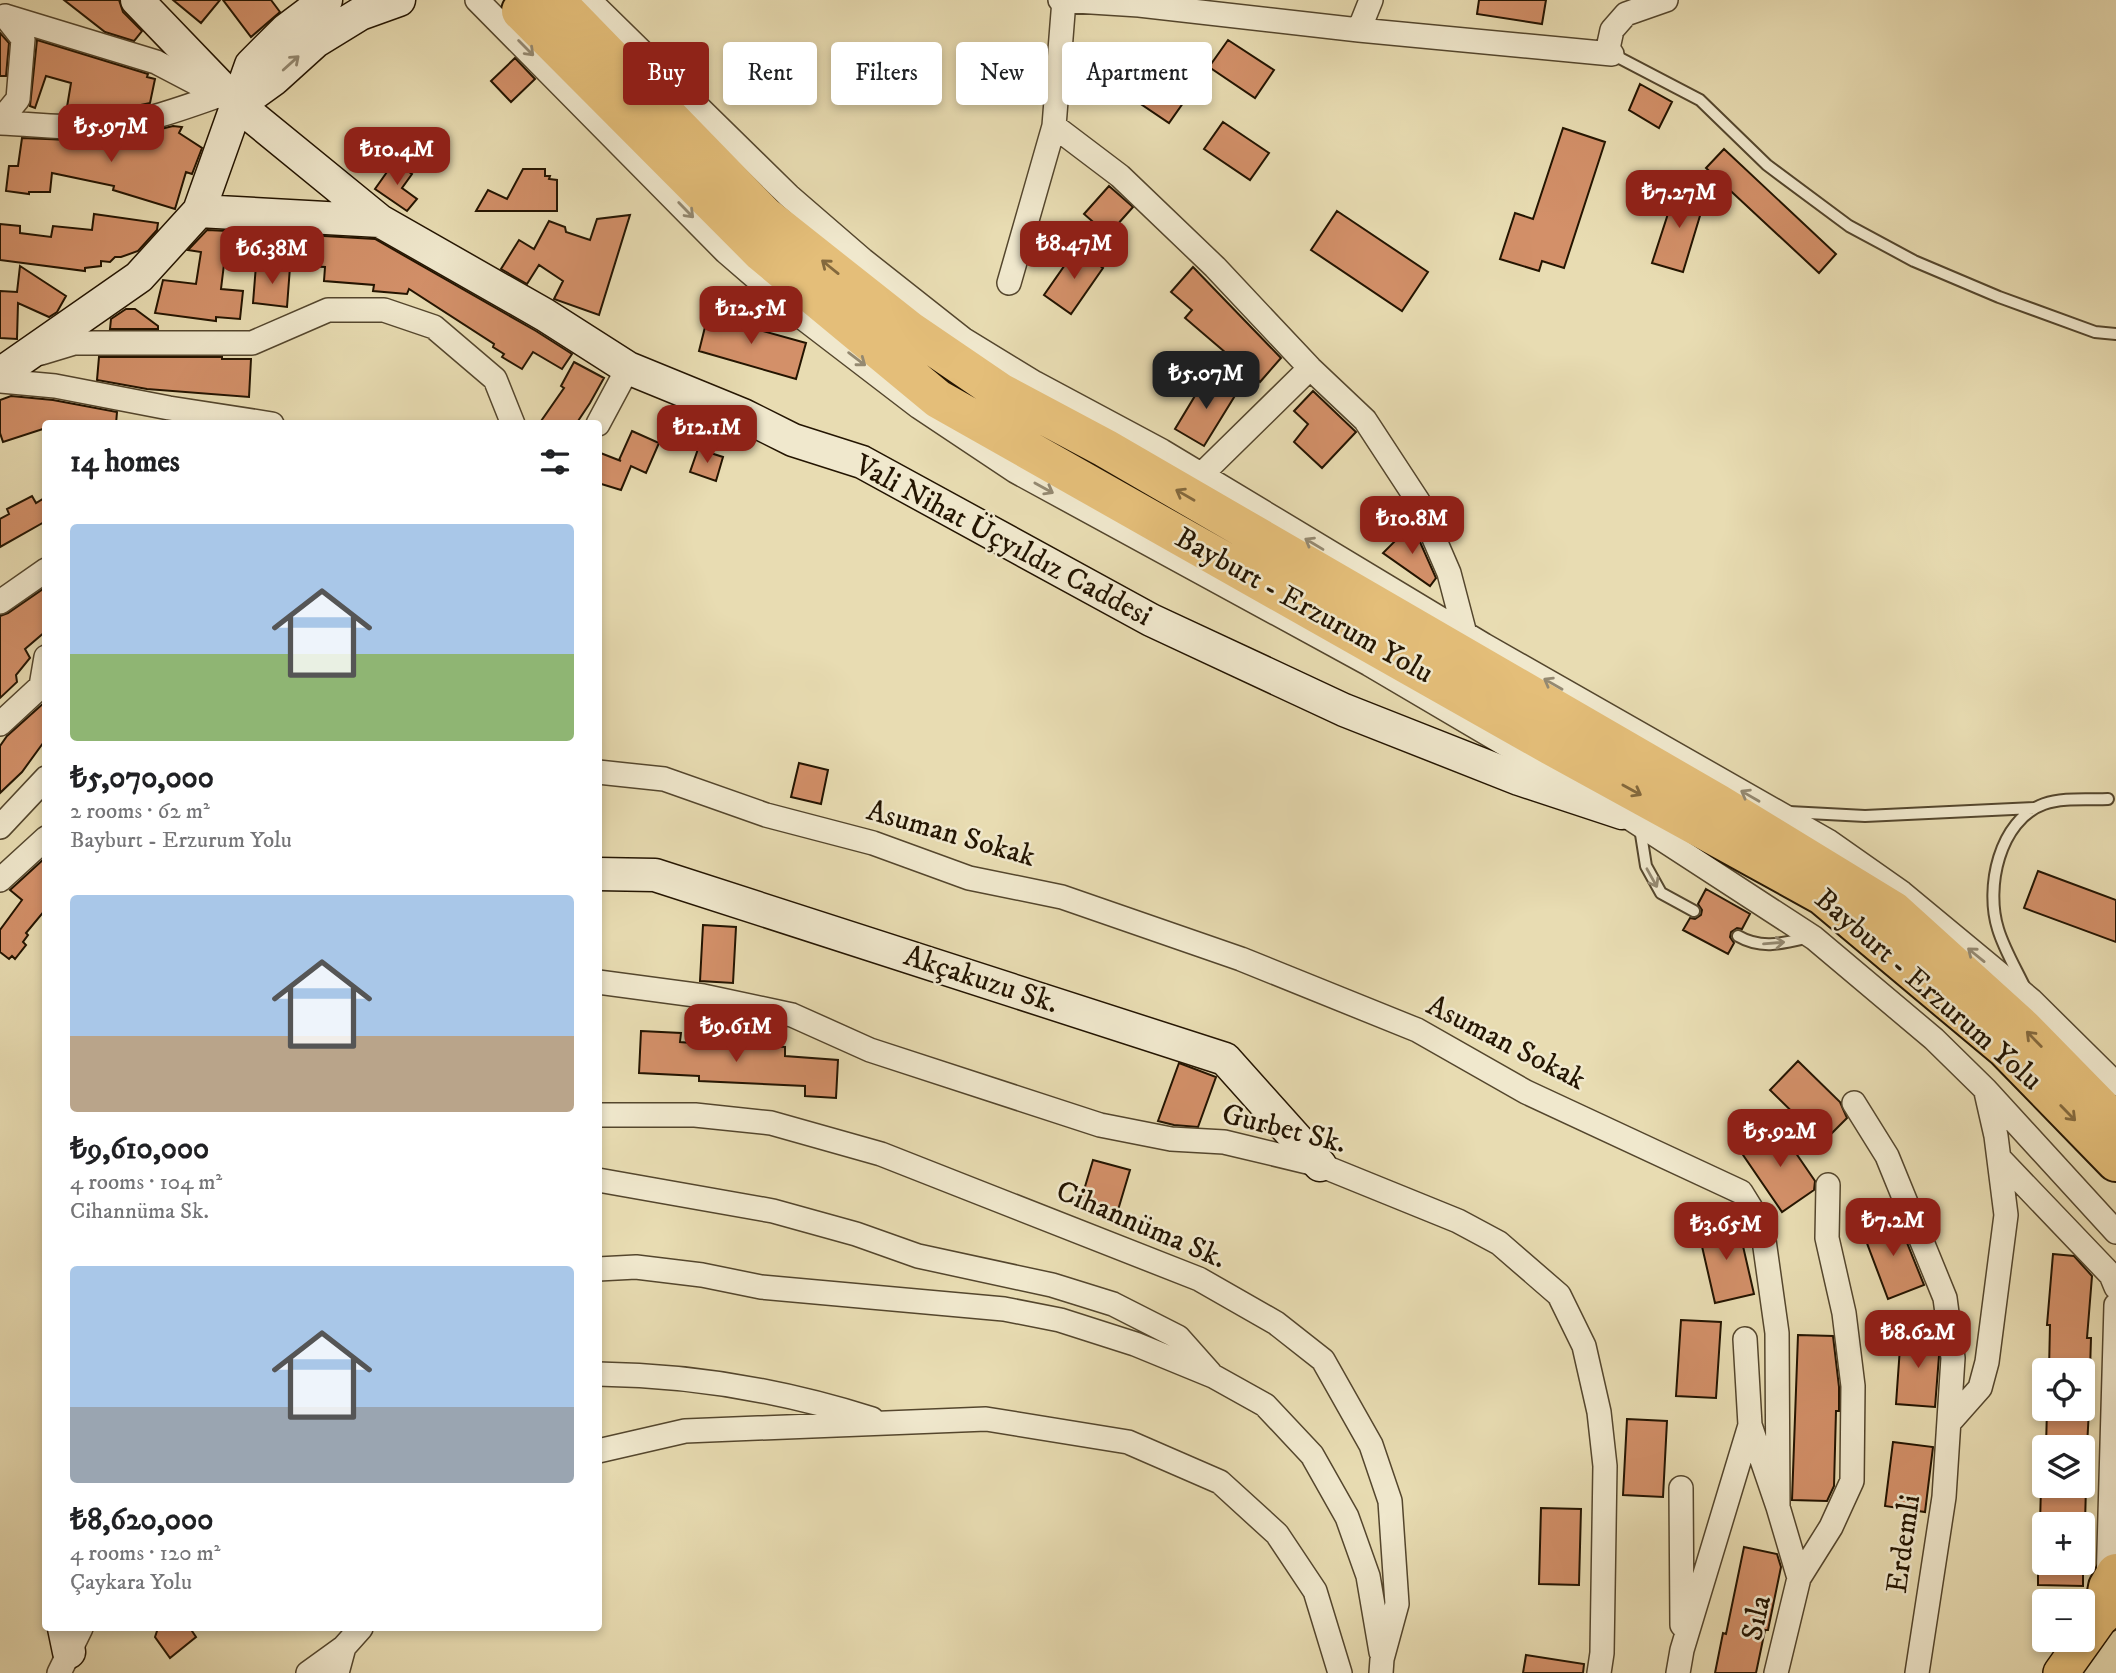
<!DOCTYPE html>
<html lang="en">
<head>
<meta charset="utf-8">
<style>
	:root { --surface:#fff; --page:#f2f2f2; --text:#202124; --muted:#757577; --accent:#8f2418 }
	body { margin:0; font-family:"IM FELL DW Pica",serif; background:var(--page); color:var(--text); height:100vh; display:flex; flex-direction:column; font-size:26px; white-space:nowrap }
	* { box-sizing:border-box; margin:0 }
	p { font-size:23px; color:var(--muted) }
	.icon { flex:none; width:38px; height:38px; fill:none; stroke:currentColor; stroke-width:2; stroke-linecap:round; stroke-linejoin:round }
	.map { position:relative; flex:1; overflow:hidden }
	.drawer { position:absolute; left:42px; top:420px; width:560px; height:1211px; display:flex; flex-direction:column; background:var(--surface); border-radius:7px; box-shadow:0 4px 10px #0003 }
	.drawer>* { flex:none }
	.top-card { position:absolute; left:623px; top:42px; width:665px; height:63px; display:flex; gap:14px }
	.controls { position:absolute; left:2032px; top:1358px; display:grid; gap:14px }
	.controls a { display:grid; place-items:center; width:63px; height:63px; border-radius:7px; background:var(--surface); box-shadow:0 4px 10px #0003; font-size:35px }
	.price { position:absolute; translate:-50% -60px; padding:0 16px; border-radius:14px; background:var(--accent); color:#fff; font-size:23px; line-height:46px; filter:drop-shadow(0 2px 4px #0008) }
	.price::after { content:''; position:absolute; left:50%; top:42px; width:21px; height:16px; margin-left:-10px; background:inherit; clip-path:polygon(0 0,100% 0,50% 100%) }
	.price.current { background:#222; color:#fff }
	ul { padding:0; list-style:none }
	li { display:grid; align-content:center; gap:14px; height:371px; padding:0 28px }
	li span { display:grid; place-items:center; height:217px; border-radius:7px; color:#555 }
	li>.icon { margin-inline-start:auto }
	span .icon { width:126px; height:126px; fill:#fffc; stroke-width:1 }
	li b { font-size:30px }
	h2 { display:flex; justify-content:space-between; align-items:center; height:84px; padding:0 28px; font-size:30px }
	.chip { padding:0 24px; border-radius:7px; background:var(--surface); box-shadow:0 4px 10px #0003; font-size:24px; line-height:63px }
	.chip.current { background:var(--accent); color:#fff }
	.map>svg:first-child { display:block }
</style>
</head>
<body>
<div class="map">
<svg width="2116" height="1673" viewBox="0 0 2116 1673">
	<rect width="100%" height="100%" fill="#e8dcb2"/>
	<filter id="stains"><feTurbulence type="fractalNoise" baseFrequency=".00286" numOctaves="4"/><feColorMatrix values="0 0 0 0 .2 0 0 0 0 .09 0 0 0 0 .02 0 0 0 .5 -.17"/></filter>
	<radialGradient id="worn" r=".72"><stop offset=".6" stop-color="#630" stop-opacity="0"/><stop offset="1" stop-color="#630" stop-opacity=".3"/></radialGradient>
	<path fill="#d39069" stroke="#231401" stroke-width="2" d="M64 0H119L123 12 142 31 134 41 105 32Z
		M173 0H220L201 23Z
		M223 0H271L280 12 251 37Z
		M1479 0H1546L1542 24 1477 14Z
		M0 33 9 43 6 76H0Z
		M37 40 148 74 147 77 155 79 150 103 108 112 66 113 71 83 46 76 35 108 30 106Z
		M1228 40 1274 70 1255 98 1209 67Z
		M515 58 535 79 511 102 491 81Z
		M1142 65 1188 96 1169 123 1123 92Z
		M1640 84 1672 102 1659 128 1629 110Z
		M1223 122 1269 153 1250 180 1204 149Z
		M173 126 182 127 179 133 202 148 192 174 186 172 175 209 113 190 114 186 52 173 50 192H29V194L6 191 9 166H18L22 138 94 141 128 137Z
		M1563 128 1605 142 1564 268 1542 261 1539 271 1500 259 1515 213 1533 219Z
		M1724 149 1836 254 1819 273 1706 168Z
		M394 162 412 174 402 188 417 199 407 211 375 189Z
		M523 169H545V176H550L549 179 557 180V211H476L488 190 507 199Z
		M1109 186 1133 207 1108 235 1084 214Z
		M1677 186 1706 196 1683 272 1652 263Z
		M1337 211 1428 272 1402 311 1311 250Z
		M94 214 158 223 157 230 138 251 121 257H115L110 262 101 261V266L85 268V271L0 260V224L20 226V233L51 237 53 226 92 230Z
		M630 215 599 315 554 299 563 281 539 265 527 284 501 269 519 240 534 249 549 221 565 227 566 232 590 240 597 219Z
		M207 230 228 231 221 289 243 291 240 319 216 317V321L155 313 163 280 196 284 201 252 188 250Z
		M290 234 375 239 536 331 572 354 562 369 533 352 522 369 502 357 504 354 493 347 494 344 409 289 407 294 373 291 374 285 324 281 325 267 288 265Z
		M1076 249 1103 268 1071 314 1044 295Z
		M256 265 290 267 287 307 253 303Z
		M20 266 66 296 57 312 49 317 18 303 17 339 0 338V291L17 292Z
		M1193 267 1281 358 1260 382 1185 318 1192 310 1171 292Z
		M126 309H135L158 326V329H110L111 319Z
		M709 311 746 321 745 326 806 343 796 379 699 351Z
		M99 357H222V359H251L249 397 147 389 97 380Z
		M574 362 604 378 590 403 576 424H539L564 388 561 386Z
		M1207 376 1236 394 1204 446 1175 429Z
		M1313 391 1356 432 1322 468 1294 442 1308 424 1294 411Z
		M11 396 53 400 117 412 116 424H46V428L3 442 0 433V400Z
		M632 431 659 443 646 473 631 466 621 490 598 483V452L621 461 619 460Z
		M698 449 723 457 716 481 690 472Z
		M32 496 36 503 46 497V521L0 547V519L9 514 7 509Z
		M1412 524 1436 578 1430 586 1383 553Z
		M46 587V631L25 649 30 658 16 675 17 682 0 698V616L8 613Z
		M46 701V739L22 772 0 793V746L7 736Z
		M799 763 828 770 821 804 791 797Z
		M46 857V909L26 933 28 935 23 942 26 945 15 959 12 956 9 959 0 952V930L22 900 10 890Z
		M2038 871 2116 900V942L2024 908Z
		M1706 889 1750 914 1742 929 1737 928 1731 932 1730 937 1734 943 1728 954 1683 930 1690 918 1695 919 1701 915 1702 910 1698 904Z
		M703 925 736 927 733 983 700 981Z
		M641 1031 681 1033 680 1042 754 1048 755 1045 785 1047V1056L838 1060 836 1098 805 1096V1086L699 1081V1076L639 1073Z
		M1798 1061 1840 1102 1847 1118 1823 1142 1770 1090Z
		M1179 1063 1216 1077 1198 1127 1174 1125 1158 1121Z
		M1778 1127 1815 1181 1814 1190 1782 1212 1741 1152Z
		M1093 1160 1130 1170 1118 1210 1081 1200Z
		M1897 1218 1924 1285 1888 1299 1862 1230Z
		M1737 1220 1754 1294 1715 1303 1698 1229Z
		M2053 1254 2074 1256 2092 1276 2087 1338H2091L2090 1370H2049L2050 1325H2047Z
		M1681 1320 1721 1322 1716 1398 1676 1396Z
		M1901 1333 1936 1336 1939 1356 1935 1407 1896 1404Z
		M1798 1335 1833 1336 1839 1387V1411H1836L1834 1486 1827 1501 1792 1500Z
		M2047 1409H2089L2087 1447H2046Z
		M1627 1419 1667 1421 1663 1497 1623 1495Z
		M1893 1442 1933 1447 1925 1512 1885 1506Z
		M2041 1486H2086L2085 1524H2040Z
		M1541 1508 1581 1509 1579 1585 1539 1584Z
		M1744 1547 1777 1554 1781 1567 1768 1630H1765L1756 1673H1715L1723 1633 1726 1634Z
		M2038 1563H2083V1586L2038 1585Z
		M158 1628H190L196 1637 170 1658 155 1637Z
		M1526 1655 1584 1664 1583 1673H1523Z"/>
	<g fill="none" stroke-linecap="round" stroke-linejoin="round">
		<g stroke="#54462d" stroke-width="14">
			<path id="lane" d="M1612 54 1700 100 1767 165 1849 226 1914 261 1999 297 2095 332 2116 334
				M1789 812 1865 816 2034 808
				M1640 828 1646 866 1661 893 1694 911
				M1738 936C1762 950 1784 943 1810 937
				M2025 988C2016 969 2004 949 1998 929 1985 888 1999 820 2044 804 2063 797 2088 800 2108 799"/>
		</g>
		<g stroke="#54462d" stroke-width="26">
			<path id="street" d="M477 0 726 252 799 315 919 407 1015 471 1369 664 1622 813 1814 938 1934 1039 1986 1090 2116 1232
				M589 0 789 196 863 260 963 339 1035 383 1162 451 1484 645 1828 841 1902 893 2031 1000 2116 1084
				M1060 0 1139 5 1359 30 1612 54
				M5 16 156 62 221 96
				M1359 30 1371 0
				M1607 53 1612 30 1626 14 1666 0
				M0 121 18 99 23 39 5 16
				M0 123C31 124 62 128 93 127 137 125 178 110 220 95
				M1054 126 1120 176 1215 267 1310 368 1365 420 1418 501 1449 573 1465 634
				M1009 283 1054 126 1064 0
				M41 353 74 343H252L328 310H384L434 327 495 379 513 424
				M0 381 55 386 169 408 272 424
				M598 424 628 368
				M1201 475 1310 368
				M0 602 46 570
				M0 724 41 686 46 657
				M598 772 664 779 766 815 873 843 969 878 1062 897 1241 959 1417 1030 1526 1092 1741 1192 1762 1226 1777 1333 1778 1507 1750 1425 1682 1650 1678 1673
				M0 827 46 778
				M0 880 46 838
				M598 982 703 996 792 1015 870 1050 1100 1125 1171 1139 1224 1142 1320 1165 1458 1221 1499 1243 1559 1295 1584 1346 1599 1412 1605 1466 1602 1653 1599 1673
				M1854 1103 1887 1156 1945 1298 1953 1358 1944 1497 1917 1673
				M598 1115H695L771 1123 881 1154 1199 1279 1276 1323 1323 1360 1371 1445 1390 1501 1397 1604 1382 1659 1381 1673
				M2000 1159 2111 1275 2116 1287
				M598 1180 773 1211 856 1234 918 1256 1052 1285 1113 1304 1178 1337 1210 1373
				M598 1269 636 1267 702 1275 761 1287 1004 1309 1060 1320 1135 1344 1213 1376 1265 1405 1312 1455 1347 1517 1368 1576 1381 1652
				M1745 1339 1750 1425
				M598 1374C691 1375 784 1391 872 1419
				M1949 1423 1980 1388 1987 1362 2006 1215 1996 1136 1986 1092
				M598 1451 685 1431 986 1419 1128 1442 1220 1482 1277 1534 1315 1591 1340 1673
				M1681 1488 1682 1625
				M1778 1507 1799 1578 1831 1527 1852 1481 1853 1386 1844 1313 1827 1238 1828 1185
				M2108 1585 2116 1305
				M59 1673 81 1628
				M308 1673 344 1647
				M337 1673 344 1647 361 1628
				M1776 1673 1799 1578"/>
		</g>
		<g stroke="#231401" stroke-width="35">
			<path id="secondary" d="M137 0 238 105 380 221 545 315 628 368 743 415 793 440 862 462 1151 620 1344 710 1519 779 1622 813
				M238 105 274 79 316 41 360 14 399 0
				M199 211 380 221
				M0 374 139 277 199 211 251 65 286 30 326 0
				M598 874 655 875 1225 1059 1320 1165
				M64 1628 69 1652"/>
		</g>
		<g stroke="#231401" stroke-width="38">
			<path id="primary" d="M2061 1673 2103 1614"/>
		</g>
		<g stroke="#231401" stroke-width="42">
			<path id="highway" d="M555 0 765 216 909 330 1000 392 1105 448 1719 804 1894 911 2023 1028 2116 1123
				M521 11 762 253 938 399 1551 746 1822 895 2006 1049 2116 1162
				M2103 1614 2108 1587 2116 1573"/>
		</g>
		<use href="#lane" stroke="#f0e8cd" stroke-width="10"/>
		<use href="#street" stroke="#f0e8cd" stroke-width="23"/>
		<use href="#secondary" stroke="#f0e8cd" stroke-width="32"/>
		<use href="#primary" stroke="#e4be79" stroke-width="35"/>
		<use href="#highway" stroke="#e4be79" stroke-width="38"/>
	</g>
	<defs><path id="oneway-shaft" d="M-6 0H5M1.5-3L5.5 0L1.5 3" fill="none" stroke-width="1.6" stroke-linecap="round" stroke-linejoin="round" transform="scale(1.75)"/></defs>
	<g stroke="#948971">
		<use href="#oneway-shaft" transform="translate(526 48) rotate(45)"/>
		<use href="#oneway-shaft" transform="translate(291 63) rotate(-42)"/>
		<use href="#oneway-shaft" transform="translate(686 210) rotate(46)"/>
		<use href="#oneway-shaft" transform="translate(857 359) rotate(37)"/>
		<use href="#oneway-shaft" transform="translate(1044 488) rotate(29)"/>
		<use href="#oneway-shaft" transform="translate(1314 544) rotate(-149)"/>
		<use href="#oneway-shaft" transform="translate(1553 684) rotate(-150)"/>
		<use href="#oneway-shaft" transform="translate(1750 796) rotate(-150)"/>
		<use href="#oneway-shaft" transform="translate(1652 878) rotate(61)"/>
		<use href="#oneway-shaft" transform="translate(1774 943) rotate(-5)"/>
		<use href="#oneway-shaft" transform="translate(1976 955) rotate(-141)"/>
	</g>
	<g stroke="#84693d">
		<use href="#oneway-shaft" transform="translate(830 267) rotate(-141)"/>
		<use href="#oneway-shaft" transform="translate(1185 495) rotate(-150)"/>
		<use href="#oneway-shaft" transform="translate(1632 790) rotate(29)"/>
		<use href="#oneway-shaft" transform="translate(2034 1039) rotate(-134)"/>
		<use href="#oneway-shaft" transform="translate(2068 1113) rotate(46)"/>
	</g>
	<g text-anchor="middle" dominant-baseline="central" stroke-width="5" stroke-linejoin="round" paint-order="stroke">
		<g font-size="30" fill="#231401" stroke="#f0e8cd">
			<text transform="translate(1003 541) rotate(28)">Vali Nihat Üçyıldız Caddesi</text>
			<text transform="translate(1304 606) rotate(29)">Bayburt - Erzurum Yolu</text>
			<text transform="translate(951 834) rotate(16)">Asuman Sokak</text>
			<text transform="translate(981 980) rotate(18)">Akçakuzu Sk.</text>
			<text transform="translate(1928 990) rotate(41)">Bayburt - Erzurum Yolu</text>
			<text transform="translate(1506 1043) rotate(27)">Asuman Sokak</text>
			<text transform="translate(1284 1129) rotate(14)">Gurbet Sk.</text>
			<text transform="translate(1141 1225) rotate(23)">Cihannüma Sk.</text>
			<text transform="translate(1904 1544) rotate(-82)">Erdemli</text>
			<text transform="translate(1757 1618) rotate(-77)">Sıla</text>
		</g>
	</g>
	<rect width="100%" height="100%" filter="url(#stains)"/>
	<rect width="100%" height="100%" fill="url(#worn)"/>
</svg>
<div class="controls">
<a><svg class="icon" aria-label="locate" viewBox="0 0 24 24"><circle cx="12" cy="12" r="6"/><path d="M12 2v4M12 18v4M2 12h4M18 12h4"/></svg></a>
<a><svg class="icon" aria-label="layers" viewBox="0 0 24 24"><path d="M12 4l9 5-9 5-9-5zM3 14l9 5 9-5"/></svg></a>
<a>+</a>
<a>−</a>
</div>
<b class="price" style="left:111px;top:164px">₺5.97M</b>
<b class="price" style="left:397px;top:187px">₺10.4M</b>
<b class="price" style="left:1679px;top:230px">₺7.27M</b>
<b class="price" style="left:1074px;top:281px">₺8.47M</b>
<b class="price" style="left:272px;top:286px">₺6.38M</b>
<b class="price" style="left:751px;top:346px">₺12.5M</b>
<b class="price current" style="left:1206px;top:411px">₺5.07M</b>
<b class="price" style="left:707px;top:465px">₺12.1M</b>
<b class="price" style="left:1412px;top:556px">₺10.8M</b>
<b class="price" style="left:736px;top:1064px">₺9.61M</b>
<b class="price" style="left:1780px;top:1169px">₺5.92M</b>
<b class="price" style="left:1893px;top:1258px">₺7.2M</b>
<b class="price" style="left:1726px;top:1262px">₺3.65M</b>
<b class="price" style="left:1918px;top:1370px">₺8.62M</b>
<div class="top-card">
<a class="chip current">Buy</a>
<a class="chip">Rent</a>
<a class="chip">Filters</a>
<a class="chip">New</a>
<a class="chip">Apartment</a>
</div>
<section class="drawer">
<h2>14 homes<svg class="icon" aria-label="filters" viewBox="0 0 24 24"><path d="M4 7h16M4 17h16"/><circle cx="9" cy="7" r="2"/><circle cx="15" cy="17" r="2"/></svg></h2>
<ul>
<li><span style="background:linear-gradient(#a9c7e8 60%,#8fb573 0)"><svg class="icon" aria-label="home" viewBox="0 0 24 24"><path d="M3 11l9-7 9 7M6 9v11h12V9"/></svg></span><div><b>₺5,070,000</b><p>2 rooms · 62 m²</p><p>Bayburt - Erzurum Yolu</p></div></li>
<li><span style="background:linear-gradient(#a9c7e8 65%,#b9a48a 0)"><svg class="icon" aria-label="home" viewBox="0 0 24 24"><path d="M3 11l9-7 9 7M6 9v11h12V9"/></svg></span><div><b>₺9,610,000</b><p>4 rooms · 104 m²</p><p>Cihannüma Sk.</p></div></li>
<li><span style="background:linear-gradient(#a9c7e8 65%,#9aa5b1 0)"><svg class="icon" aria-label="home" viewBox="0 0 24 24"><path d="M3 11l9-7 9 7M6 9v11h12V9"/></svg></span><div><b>₺8,620,000</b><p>4 rooms · 120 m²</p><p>Çaykara Yolu</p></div></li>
</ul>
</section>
</div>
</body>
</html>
